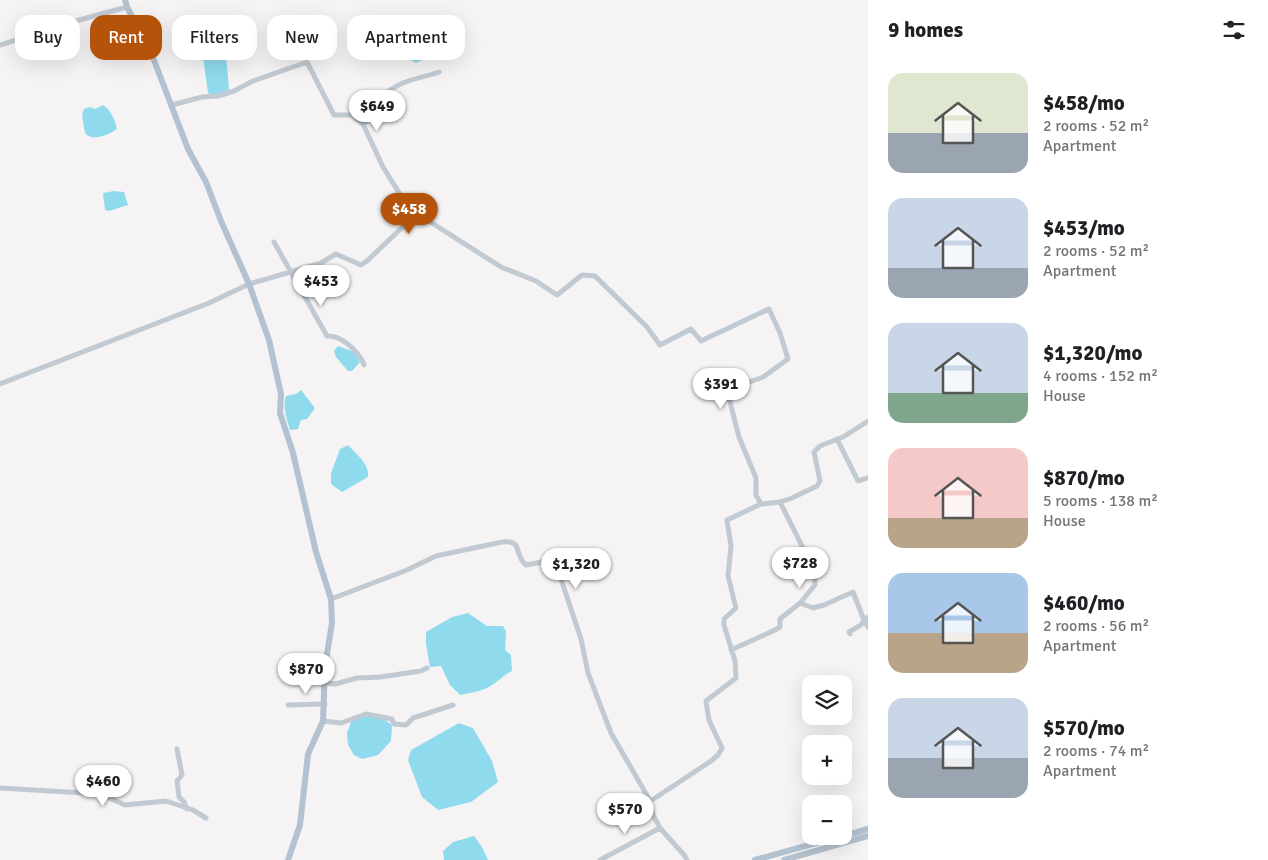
<!DOCTYPE html>
<html lang="en">
<head>
<meta charset="utf-8">
<style>
	:root { --surface:#fff; --page:#f6f6f6; --text:#202124; --muted:#757577; --accent:#b45309 }
	body { margin:0; font-family:Signika,sans-serif; background:var(--page); color:var(--text); height:100vh; display:flex; flex-direction:column; font-size:19px; white-space:nowrap }
	* { box-sizing:border-box; margin:0 }
	p { font-size:16px; color:var(--muted) }
	.icon { flex:none; width:28px; height:28px; fill:none; stroke:currentColor; stroke-width:2; stroke-linecap:round; stroke-linejoin:round }
	.map { position:relative; flex:1; overflow:hidden }
	.panel { display:flex; flex-direction:column; background:var(--surface); width:400px }
	.panel>* { flex:none }
	.guide { position:absolute; left:15px; top:15px; width:475px; height:45px; display:flex; gap:10px }
	.fabs { position:absolute; left:802px; top:675px; display:grid; gap:10px }
	.fabs a { display:grid; place-items:center; width:50px; height:50px; border-radius:10px; background:var(--surface); box-shadow:0 5px 20px #0002; font-size:25px }
	.price { position:absolute; translate:-50% -42px; padding:0 11px; border-radius:18px; background:#fff; color:#222; font-size:16px; line-height:32px; filter:drop-shadow(0 1px 2px #0008) }
	.price::after { content:''; position:absolute; left:50%; top:30px; width:15px; height:11px; margin-left:-8px; background:inherit; clip-path:polygon(0 0,100% 0,50% 100%) }
	.price.active { background:var(--accent); color:#fff }
	ul { padding:0; list-style:none }
	li { display:flex; align-items:center; gap:15px; height:125px; padding:0 20px }
	li span { display:grid; place-items:center; flex:none; width:140px; height:100px; border-radius:15px; color:#555 }
	li>.icon { margin-inline-start:auto }
	span .icon { width:60px; height:60px; fill:#fffc; stroke-width:1 }
	li b { font-size:21px }
	h2 { display:flex; justify-content:space-between; align-items:center; height:60px; padding:0 20px; font-size:21px }
	.pill { padding:0 18px; border-radius:15px; background:var(--surface); box-shadow:0 5px 20px #0002; font-size:18px; line-height:45px }
	.pill.active { background:var(--accent); color:#fff }
	main { display:flex; flex:1; min-height:0 }
	.map>svg:first-child { display:block }
</style>
</head>
<body>
<main>
<div class="map">
<svg width="868" height="860" viewBox="0 0 868 860">
	<rect width="100%" height="100%" fill="#f5f3f3"/>
	<path fill="#90daee" d="M427 32 434 37 438 53 416 63 410 60 406 51 409 43Z
		M226 55 229 90 212 95 208 93 203 57Z
		M103 105C111 110 115 120 117 129 110 134 93 142 86 134 84 131 84 125 83 121 82 116 82 114 84 109L90 107 95 109Z
		M114 191 124 192 128 205 109 211 105 210 103 193Z
		M338 346 355 352 360 362 352 371H348L336 357 334 351Z
		M301 390 315 408 307 419 301 420 298 429 290 430C287 419 282 408 286 396L296 394Z
		M348 445C356 454 370 464 368 477L342 492 331 484V473L340 449Z
		M468 613 487 626H503L506 631 505 650 511 655 512 671C504 675 500 680 492 685 484 691 470 693 460 695L450 685 441 666 430 667 426 644V632L452 617Z
		M362 716C374 717 382 717 392 725L391 741 378 755 362 759 354 755 348 745 347 733 351 722Z
		M459 723 473 728 492 761 498 782 471 802 438 810 422 797 408 760 411 750Z
		M474 836 482 847 488 860H444L443 851 453 842Z"/>
	<g fill="none" stroke-linecap="round" stroke-linejoin="round">
		<path stroke="#c1cad2" stroke-width="5" d="M0 45 79 20 127 7
			M172 105 202 97 218 96 234 91 253 81 307 62 334 115H352L363 124
			M415 218 383 167 363 124C366 121 372 118 375 114 378 109 379 102 383 97 397 80 420 79 439 72
			M274 242 327 336C341 335 359 351 364 365
			M0 384 209 303 249 284 321 263 336 254 361 265 368 260 411 219 421 216 501 267 536 281 557 295 582 275 595 276 647 327 660 345 691 329 701 341 769 309 780 333 788 359 763 377 744 384 729 398 739 437 756 478V495L761 504
			M837 439 858 481 868 478
			M331 599 407 570 436 556 502 542C524 539 513 555 526 565L547 561 552 562 557 567 581 639 588 673 611 733 648 797 653 815 660 828 685 856 687 860
			M800 603 813 608 824 605 853 592 864 620 861 625 849 632 850 634
			M868 617 864 620 868 627
			M731 650 775 630 780 627V619L800 603 815 585V577L802 546 780 502
			M325 683 335 684 357 678 380 677 421 671 427 668
			M288 705 325 704
			M323 721 341 723 366 714 392 719 394 724 406 725 413 718 453 705
			M177 749 182 775 177 781 179 797 184 802 187 809
			M0 788 84 793 105 796 125 805 166 801 193 810 206 818
			M649 802 711 761 718 755 722 748 709 720 706 701 736 678 735 661 724 625V619L736 608 728 576 731 546 727 520 761 504 780 502 792 498 817 486 820 481 814 452 820 446 843 437 868 421
			M600 860 660 828"/>
		<path stroke="#b3c2d1" stroke-width="6" d="M125 0 127 7 152 55 188 149 206 182 221 221 249 284 269 340 281 394 280 413 293 453 316 552 331 599 332 623 325 666 323 721 308 754 300 825 288 860
			M844 836 868 829
			M755 860 841 836
			M784 860 868 836"/>
	</g>
</svg>
<div class="fabs">
<a><svg class="icon" aria-label="layers" viewBox="0 0 24 24"><path d="M12 4l9 5-9 5-9-5zM3 14l9 5 9-5"/></svg></a>
<a>+</a>
<a>−</a>
</div>
<b class="price" style="left:377px;top:132px">$649</b>
<b class="price active" style="left:409px;top:235px">$458</b>
<b class="price" style="left:321px;top:307px">$453</b>
<b class="price" style="left:721px;top:410px">$391</b>
<b class="price" style="left:800px;top:589px">$728</b>
<b class="price" style="left:576px;top:590px">$1,320</b>
<b class="price" style="left:306px;top:695px">$870</b>
<b class="price" style="left:103px;top:807px">$460</b>
<b class="price" style="left:625px;top:835px">$570</b>
<div class="guide">
<a class="pill">Buy</a>
<a class="pill active">Rent</a>
<a class="pill">Filters</a>
<a class="pill">New</a>
<a class="pill">Apartment</a>
</div>
</div>
<section class="panel">
<h2>9 homes<svg class="icon" aria-label="filters" viewBox="0 0 24 24"><path d="M4 7h16M4 17h16"/><circle cx="9" cy="7" r="2"/><circle cx="15" cy="17" r="2"/></svg></h2>
<ul>
<li><span style="background:linear-gradient(#dfe7d0 60%,#9aa5b1 0)"><svg class="icon" aria-label="home" viewBox="0 0 24 24"><path d="M3 11l9-7 9 7M6 9v11h12V9"/></svg></span><div><b>$458/mo</b><p>2 rooms · 52 m²</p><p>Apartment</p></div></li>
<li><span style="background:linear-gradient(#c9d6e8 70%,#9aa5b1 0)"><svg class="icon" aria-label="home" viewBox="0 0 24 24"><path d="M3 11l9-7 9 7M6 9v11h12V9"/></svg></span><div><b>$453/mo</b><p>2 rooms · 52 m²</p><p>Apartment</p></div></li>
<li><span style="background:linear-gradient(#c9d6e8 70%,#7fa58c 0)"><svg class="icon" aria-label="home" viewBox="0 0 24 24"><path d="M3 11l9-7 9 7M6 9v11h12V9"/></svg></span><div><b>$1,320/mo</b><p>4 rooms · 152 m²</p><p>House</p></div></li>
<li><span style="background:linear-gradient(#f6c9c9 70%,#b9a48a 0)"><svg class="icon" aria-label="home" viewBox="0 0 24 24"><path d="M3 11l9-7 9 7M6 9v11h12V9"/></svg></span><div><b>$870/mo</b><p>5 rooms · 138 m²</p><p>House</p></div></li>
<li><span style="background:linear-gradient(#a9c7e8 60%,#b9a48a 0)"><svg class="icon" aria-label="home" viewBox="0 0 24 24"><path d="M3 11l9-7 9 7M6 9v11h12V9"/></svg></span><div><b>$460/mo</b><p>2 rooms · 56 m²</p><p>Apartment</p></div></li>
<li><span style="background:linear-gradient(#c9d6e8 60%,#9aa5b1 0)"><svg class="icon" aria-label="home" viewBox="0 0 24 24"><path d="M3 11l9-7 9 7M6 9v11h12V9"/></svg></span><div><b>$570/mo</b><p>2 rooms · 74 m²</p><p>Apartment</p></div></li>
</ul>
</section>
</main>
</body>
</html>
